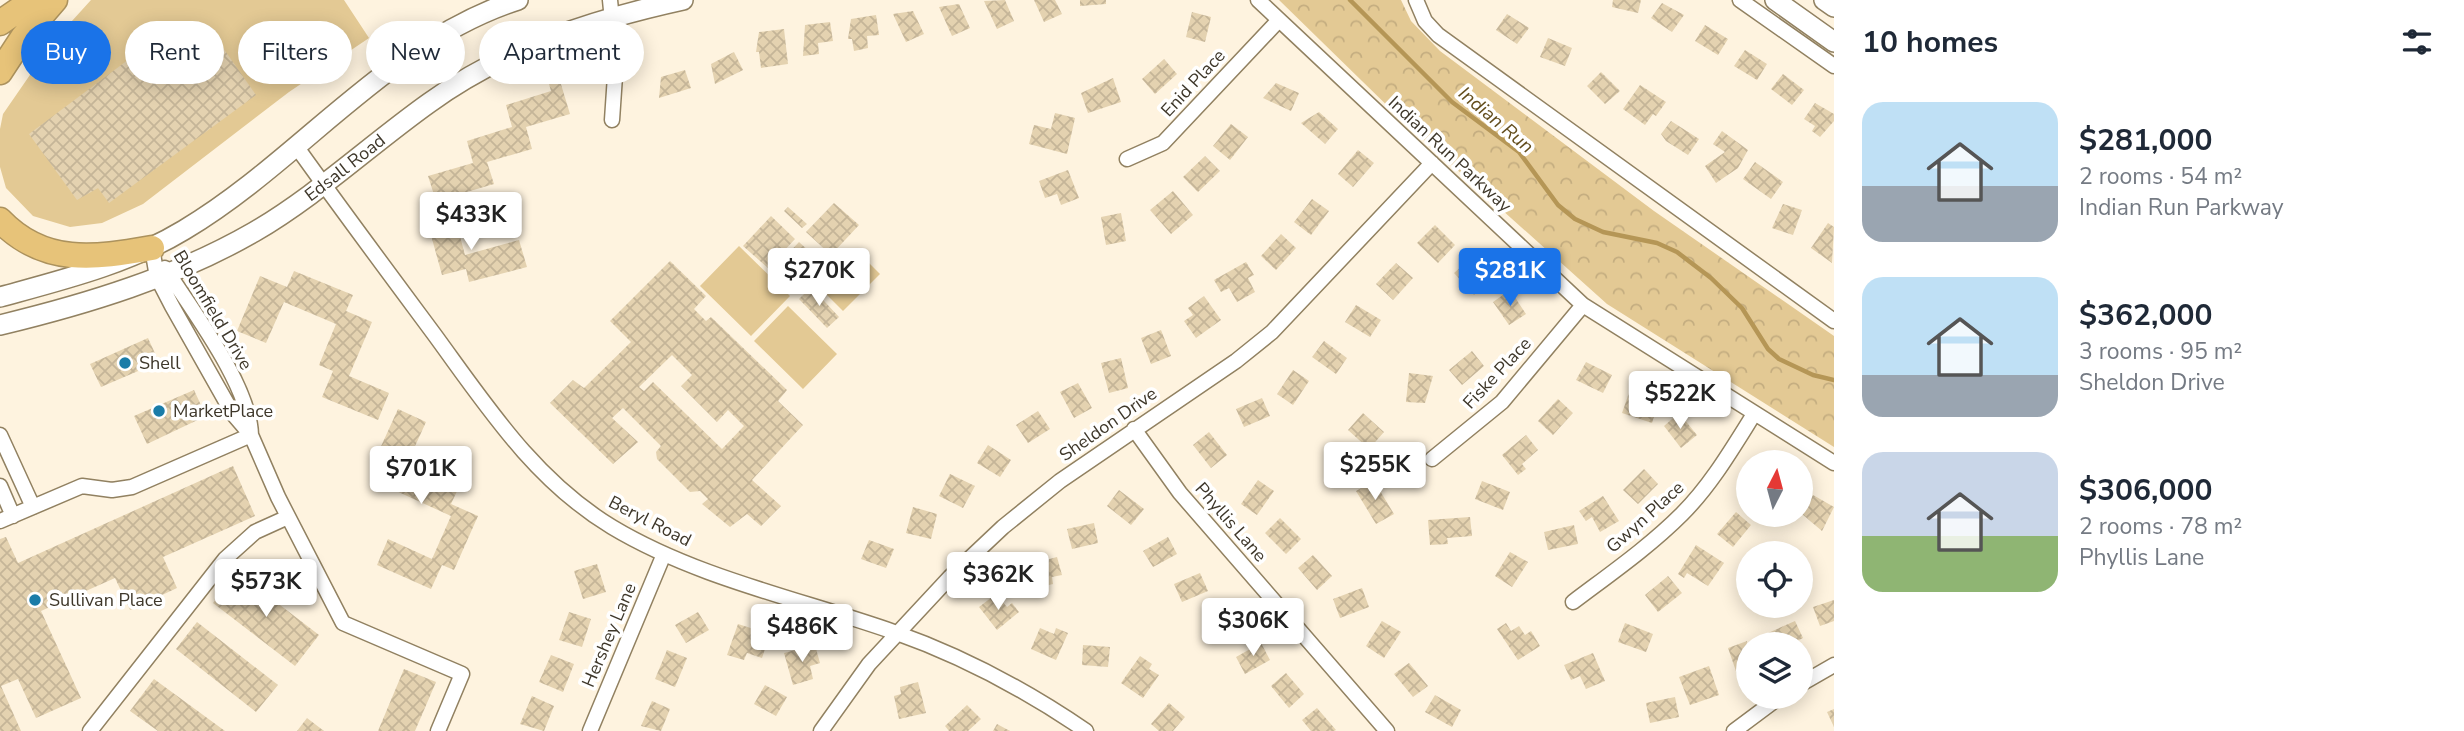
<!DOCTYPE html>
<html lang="en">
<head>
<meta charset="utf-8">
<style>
	:root { --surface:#fff; --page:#f6f6f7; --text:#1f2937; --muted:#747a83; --accent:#1a73e8 }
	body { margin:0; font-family:"Nunito Sans",sans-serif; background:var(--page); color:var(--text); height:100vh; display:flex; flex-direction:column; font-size:26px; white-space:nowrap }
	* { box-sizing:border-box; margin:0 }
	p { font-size:23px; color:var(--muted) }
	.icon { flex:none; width:38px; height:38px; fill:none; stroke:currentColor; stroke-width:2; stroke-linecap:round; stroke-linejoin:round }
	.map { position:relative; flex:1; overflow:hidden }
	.details { display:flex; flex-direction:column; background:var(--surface); width:630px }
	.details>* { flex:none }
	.hud { position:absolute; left:21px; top:21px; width:665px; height:63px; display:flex; gap:14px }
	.needle { width:46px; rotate:6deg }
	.buttons { position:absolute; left:1736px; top:450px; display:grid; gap:14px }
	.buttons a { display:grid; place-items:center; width:77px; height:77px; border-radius:50%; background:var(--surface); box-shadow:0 4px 18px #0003; font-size:35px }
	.price { position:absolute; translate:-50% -60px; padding:0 16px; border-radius:7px; background:#fff; color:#222; font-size:23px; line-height:46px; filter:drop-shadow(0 2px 4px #0008) }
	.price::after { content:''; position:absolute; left:50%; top:42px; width:21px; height:16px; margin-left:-10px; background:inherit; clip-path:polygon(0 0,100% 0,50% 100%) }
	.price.selected { background:var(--accent); color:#fff }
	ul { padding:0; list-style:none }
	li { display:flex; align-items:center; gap:21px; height:175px; padding:0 28px }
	li span { display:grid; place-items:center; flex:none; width:196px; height:140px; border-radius:21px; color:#555 }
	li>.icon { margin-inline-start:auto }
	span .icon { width:84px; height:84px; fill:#fffc; stroke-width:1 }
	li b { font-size:30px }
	h2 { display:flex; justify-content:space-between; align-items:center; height:84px; padding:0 28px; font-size:30px }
	.pill { padding:0 24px; border-radius:32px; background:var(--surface); box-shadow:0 4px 18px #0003; font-size:24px; line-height:63px }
	.pill.selected { background:var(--accent); color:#fff }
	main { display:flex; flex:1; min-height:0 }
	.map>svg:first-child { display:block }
</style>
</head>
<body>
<main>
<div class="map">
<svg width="1834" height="731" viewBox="0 0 1834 731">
	<defs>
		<pattern id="forest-crowns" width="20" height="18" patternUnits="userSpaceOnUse" patternTransform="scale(1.75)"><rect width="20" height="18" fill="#e3c994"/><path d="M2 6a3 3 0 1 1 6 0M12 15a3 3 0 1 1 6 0" fill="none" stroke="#c4ad80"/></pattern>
		<pattern id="building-cross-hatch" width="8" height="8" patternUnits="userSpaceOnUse" patternTransform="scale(1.75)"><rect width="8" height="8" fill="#e4d2b0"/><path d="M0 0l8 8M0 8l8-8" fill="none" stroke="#c5b598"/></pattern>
	</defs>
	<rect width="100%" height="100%" fill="#fef3df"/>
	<path fill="url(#forest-crowns)" d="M1279 0H1401L1411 21 1440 51 1654 211 1834 336V447L1607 304 1404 122Z"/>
	<path fill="#e3c994" d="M91 0H344L369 38 289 92 143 204 102 223 70 227 33 216 6 188 0 167V129L3 114 52 43Z
		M739 246 790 296 751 336 700 286Z
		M854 248 880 274 843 311 817 285Z
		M788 306 837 354 803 389 754 341Z"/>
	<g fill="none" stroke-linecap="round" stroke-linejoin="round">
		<path stroke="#b59656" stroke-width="4.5" d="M1350 0 1452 102 1519 152 1558 205 1575 219 1603 232 1657 243 1677 252 1711 278 1742 308 1768 349 1779 359 1813 375 1834 380"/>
	</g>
	<path fill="url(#building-cross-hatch)" fill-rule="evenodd" d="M1005 0 1014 21 997 29 984 1Z
		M1034 0H1055L1062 14 1044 22Z
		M1080 0H1106V4L1080 6Z
		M1613 0H1641L1638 13 1612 7Z
		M1662 3 1684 15 1672 32 1651 18Z
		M959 4 970 28 952 36 939 7Z
		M913 11 924 34 906 42 893 14Z
		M1192 12 1211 17 1205 42 1186 37Z
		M1507 14 1529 28 1517 44 1496 30Z
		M876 15 879 35 867 36 868 48 854 51 852 39H848L851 19Z
		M830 22 833 41 818 43 819 54 803 56 805 25Z
		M1705 25 1728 39 1718 55 1695 41Z
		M784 29 788 64 761 68 759 52H756L759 32Z
		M168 30 185 52 214 35 256 95 109 203 98 188 77 200 29 134Z
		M1548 38 1572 48 1565 66 1540 57Z
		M1745 50 1767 64 1757 80 1734 66Z
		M734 52 743 70 715 84 711 64Z
		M1164 59 1177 74 1155 94 1142 79Z
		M685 70 691 88 659 98 661 77Z
		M1601 72 1620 91 1605 104 1587 86Z
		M1783 74 1804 90 1792 105 1771 89Z
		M1113 78 1121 102 1088 113 1081 93Z
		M560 81 570 114 526 127 532 149 487 162 494 184 436 201 428 176 473 163 467 141 512 127 506 105 551 91 549 84Z
		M1276 83 1299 93 1291 111 1263 98Z
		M1640 85 1666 102 1656 116 1653 114 1645 125 1623 109Z
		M1815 103 1834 114V121L1820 137 1812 131 1815 126 1804 119Z
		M1319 112 1338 129 1325 144 1301 123Z
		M1055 113 1075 118 1067 154 1029 144 1034 125 1051 129Z
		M1671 121 1699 139 1688 155 1666 141 1661 134Z
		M1231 124 1248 137 1230 160 1213 146Z
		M1722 131 1748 150 1738 168 1716 183 1705 166 1725 152 1713 144Z
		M1358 150 1374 163 1353 187 1338 174Z
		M1205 156 1220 171 1198 192 1183 177Z
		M1755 162 1783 182 1771 199 1743 179Z
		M1068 170 1079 198 1061 205 1057 194 1045 198 1039 181Z
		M1173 191 1193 215 1171 234 1150 210Z
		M1312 199 1329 211 1311 235 1294 222Z
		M834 203 859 225 831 255 806 232Z
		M1783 204 1802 210 1793 235 1772 228Z
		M788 207 807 224 802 228 784 211Z
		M453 210 465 255 519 240 527 267 469 282 466 269 442 275 426 217Z
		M1121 213 1126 241 1106 245 1101 217Z
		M771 216 795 239 768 268 743 246Z
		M1828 223 1834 227 1832 263 1811 248Z
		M1435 225 1455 245 1438 263 1417 243Z
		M1281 234 1296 248 1276 270 1261 256Z
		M799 242 823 264 795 294 771 272Z
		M1470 259 1490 281 1474 295 1454 273Z
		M670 261 706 296 694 309 706 321 711 317 787 390 778 401 803 425 752 480 781 506 761 526 747 514 730 527 702 504 708 499 700 491 690 492 657 459 656 452 661 446 623 408 612 418 638 442 613 464 550 403 573 380 584 388 631 342 610 321ZM672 355 692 375 681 386 717 422 728 410 744 426 722 449 653 382 644 391 639 387Z
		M1246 262 1254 275 1248 278 1255 292 1237 302 1229 288 1221 292 1214 280Z
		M1396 263 1413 278 1393 300 1376 284Z
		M294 271 353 295 346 311 372 322 349 376 389 393 378 420 322 397 333 371 319 365 336 324 284 302 266 343 237 331 260 276 287 287Z
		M811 287 839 317 827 328 799 299Z
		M1510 290 1526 314 1509 325 1493 302Z
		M1204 296 1221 320 1196 338 1184 321 1193 315 1188 308Z
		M1356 305 1381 320 1370 337 1345 322Z
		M1161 330 1171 356 1151 364 1141 338Z
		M148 338 159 362 101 387 90 364Z
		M1324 341 1347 358 1336 374 1312 357Z
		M1472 351 1484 366 1462 385 1449 370Z
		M1121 358 1128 388 1109 393 1101 363Z
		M1586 362 1612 375 1603 393 1576 380Z
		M1293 370 1309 381 1293 405 1277 394Z
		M1409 373 1433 376 1425 403 1406 402Z
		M1078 383 1092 408 1074 418 1060 392Z
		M194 390 206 416 147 444 134 416Z
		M1629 393 1658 404 1652 423 1622 413Z
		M1262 398 1270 416 1244 427 1236 409Z
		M1558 399 1573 413 1553 435 1538 421Z
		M398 409 426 422 406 466 458 489 451 504 478 516 454 570 442 565 431 589 377 565 388 539 432 559 451 516 394 490 400 476 373 464Z
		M1038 411 1050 429 1028 443 1016 425Z
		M1363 413 1384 432 1369 449 1348 430Z
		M1679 413 1697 435 1681 448 1664 426Z
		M1209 432 1227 455 1211 468 1193 445Z
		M1526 435 1538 450 1522 464 1526 469 1518 475 1502 455Z
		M988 445 1011 460 1000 477 977 463Z
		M233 466 255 516 163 557 177 588 130 610 115 578 41 611 81 698 36 718 18 679 1 686 21 731H0V539L6 537 18 563Z
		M1644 469 1658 484 1638 504 1623 490Z
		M950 474 975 486 963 508 939 496Z
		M1258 480 1274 491 1257 515 1241 504Z
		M1374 481 1394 514 1376 524 1356 491Z
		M1482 481 1510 492 1503 510 1475 499Z
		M1748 487V505H1745L1741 488Z
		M1119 490 1144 509 1131 525 1107 506Z
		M1813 495 1834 507 1822 531 1802 514Z
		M1603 496 1619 521 1600 532 1592 517 1586 521 1579 511Z
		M913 507 937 514 931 539 906 533Z
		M1736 512 1751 525 1733 547 1717 534Z
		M1470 517 1472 536 1447 538 1448 544 1430 545 1428 520Z
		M1280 518 1301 539 1286 554 1265 533Z
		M1094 523 1098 543 1072 549 1067 529Z
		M1574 525 1578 544 1548 550 1544 532Z
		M1168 537 1177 554 1153 567 1143 551Z
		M869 540 894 549 886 568 861 559Z
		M1696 545 1724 563 1708 586 1687 573 1684 578 1678 574Z
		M1510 552 1528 562 1512 587 1495 576Z
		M1313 555 1332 576 1317 590 1298 568Z
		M1057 557 1062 575 1052 577 1053 584 1037 588 1031 564Z
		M597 564 606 592 583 599 574 571Z
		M237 572 319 635 295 666 213 603Z
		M1200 573 1208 591 1182 602 1174 584Z
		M1668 576 1682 593 1658 612 1645 595Z
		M1362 588 1369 607 1340 618 1333 599Z
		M996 594 1007 607 1012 603 1019 612 997 630 979 607Z
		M1834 600V621L1820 626 1813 607Z
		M1230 608 1240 626 1215 639 1205 621Z
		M569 612 591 619 582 647 559 640Z
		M698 612 709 630 686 643 675 625Z
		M1382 621 1401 632 1384 658 1366 646Z
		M1795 621 1803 638 1791 644H1773L1768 633Z
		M197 622 278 685 256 712 176 649Z
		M1506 623 1511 631 1519 626 1525 635 1531 631 1540 646 1518 660 1497 629Z
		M1625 623 1653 634 1646 652 1618 642Z
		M738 624 770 634 762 658 747 653 744 660 727 655Z
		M1040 628 1054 634 1056 628 1068 633 1056 660 1031 649Z
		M1747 641 1748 674 1738 677 1728 648Z
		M1261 643 1270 660 1245 674 1236 657Z
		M815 645 820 663 810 666 813 679 793 685 784 653Z
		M1083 645 1110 647 1108 667 1082 665Z
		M667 650 687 658 675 687 655 679Z
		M1593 653 1605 681 1586 689 1580 676 1571 680 1564 665Z
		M551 655 574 664 563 692 539 682Z
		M1140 656 1152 664 1149 669 1159 675 1143 698 1121 683Z
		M1409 663 1428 686 1413 697 1394 674Z
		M1709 666 1719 695 1690 705 1679 677Z
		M404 669 436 682 415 731H378Z
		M1286 673 1304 694 1289 708 1271 686Z
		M154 679 225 731H158L130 711Z
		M918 682 926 713 899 719 894 696 901 694 900 687Z
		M765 685 787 697 776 716 754 704Z
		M1435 695 1461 710 1452 727 1425 712Z
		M532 696 554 706 544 731 520 724Z
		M1675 697 1679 717 1650 723 1646 703Z
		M652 701 670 709 661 731 641 726Z
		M1169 703 1185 717 1173 731H1159L1151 724Z
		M967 705 981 719 968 731H949L945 726Z
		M1317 708 1336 730 1334 731H1311L1302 720Z
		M1834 709V727L1827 712Z
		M307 718 324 731H297Z
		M997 724 1010 731H993Z"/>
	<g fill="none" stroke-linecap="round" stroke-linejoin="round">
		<g stroke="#918161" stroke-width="17">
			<path id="street" d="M610 0 616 61 612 120
				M1258 0 1583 305 1834 463
				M1416 0 1425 21 1438 35 1834 321
				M1740 0 1834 66
				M296 146C341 209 388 272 434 334 486 405 534 480 612 527 697 578 800 599 894 632 962 656 1026 690 1086 731
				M1127 159 1163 143 1279 20
				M152 248 157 277 172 306 233 414 251 435 278 497 343 623 462 674 438 731
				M165 268C192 310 250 386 251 435
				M1134 429 1180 493 1387 731
				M0 435 33 507
				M1432 459 1502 402 1583 305
				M0 486 13 516
				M0 521 82 486 112 490 132 487 251 435
				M1573 602C1610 574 1649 547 1682 514 1711 485 1732 449 1754 414
				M1801 684 1834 665
				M90 731 225 559 255 532 288 517
				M590 731 664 554
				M821 731 869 664 950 577 1003 527 1060 481 1236 361 1272 332 1432 163
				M1734 731 1781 696"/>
		</g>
		<g stroke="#918161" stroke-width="22">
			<g id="secondary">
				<path d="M1775 0 1834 42"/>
				<path d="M1824 0 1834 7"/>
				<path d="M0 297C62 280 128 264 184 230 300 161 387 42 518 0"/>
				<path id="s1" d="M0 325C87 304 176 277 254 232 316 196 370 145 429 103 505 48 592 20 683 0"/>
			</g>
		</g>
		<g stroke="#ac925d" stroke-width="27">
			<path id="highway" d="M0 23 33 0
				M0 72 23 37 55 0
				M0 220C44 266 95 258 152 248"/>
		</g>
		<use href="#street" stroke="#fff" stroke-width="14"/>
		<use href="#secondary" stroke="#fff" stroke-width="19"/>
		<use href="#highway" stroke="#e7c379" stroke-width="24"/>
	</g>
	<g fill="#1a7ca8" stroke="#fff" stroke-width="2.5">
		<circle cx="125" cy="363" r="7"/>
		<circle cx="159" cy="411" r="7"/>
		<circle cx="35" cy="600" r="7"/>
	</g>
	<g text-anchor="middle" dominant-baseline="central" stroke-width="7" stroke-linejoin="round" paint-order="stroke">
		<g font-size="18" fill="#3e372a" stroke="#fff">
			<text transform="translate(1193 83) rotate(-47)">Enid Place</text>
			<text transform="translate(1450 154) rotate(43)">Indian Run Parkway</text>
			<text stroke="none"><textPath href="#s1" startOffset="383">Edsall Road</textPath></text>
			<text transform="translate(213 310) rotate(59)">Bloomfield Drive</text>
			<text transform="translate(1497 373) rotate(-47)">Fiske Place</text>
			<text transform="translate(1108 424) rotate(-35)">Sheldon Drive</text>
			<text transform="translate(1645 517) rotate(-42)">Gwyn Place</text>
			<text transform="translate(650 521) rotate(27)">Beryl Road</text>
			<text transform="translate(1231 522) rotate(49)">Phyllis Lane</text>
			<text transform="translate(609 635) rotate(-67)">Hershey Lane</text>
		</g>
		<g font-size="18" fill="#3e372a" stroke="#fff" text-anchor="start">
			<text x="139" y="363">Shell</text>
			<text x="173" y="411">MarketPlace</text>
			<text x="49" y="600">Sullivan Place</text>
		</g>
		<g font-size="19" font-style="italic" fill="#634d1c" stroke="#fff">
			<text transform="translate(1496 120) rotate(40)">Indian Run</text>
		</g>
	</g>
</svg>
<div class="buttons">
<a><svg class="needle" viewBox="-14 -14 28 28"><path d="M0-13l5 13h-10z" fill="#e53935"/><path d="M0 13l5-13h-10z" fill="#747a83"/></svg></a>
<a><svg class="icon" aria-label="locate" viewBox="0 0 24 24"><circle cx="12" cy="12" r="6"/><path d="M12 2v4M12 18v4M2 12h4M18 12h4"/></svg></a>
<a><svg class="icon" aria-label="layers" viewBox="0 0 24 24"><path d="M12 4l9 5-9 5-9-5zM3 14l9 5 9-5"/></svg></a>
</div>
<b class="price" style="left:471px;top:252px">$433K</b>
<b class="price" style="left:819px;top:308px">$270K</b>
<b class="price selected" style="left:1510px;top:308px">$281K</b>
<b class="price" style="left:1680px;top:431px">$522K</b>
<b class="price" style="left:1375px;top:502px">$255K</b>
<b class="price" style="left:421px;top:506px">$701K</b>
<b class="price" style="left:998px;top:612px">$362K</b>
<b class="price" style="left:266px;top:619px">$573K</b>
<b class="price" style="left:1253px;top:658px">$306K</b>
<b class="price" style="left:802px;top:664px">$486K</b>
<div class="hud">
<a class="pill selected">Buy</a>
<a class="pill">Rent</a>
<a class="pill">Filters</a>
<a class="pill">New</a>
<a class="pill">Apartment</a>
</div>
</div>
<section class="details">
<h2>10 homes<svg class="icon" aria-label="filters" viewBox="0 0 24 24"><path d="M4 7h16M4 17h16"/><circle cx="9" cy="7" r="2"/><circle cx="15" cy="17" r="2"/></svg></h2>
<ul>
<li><span style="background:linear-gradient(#bfe0f5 60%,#9aa5b1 0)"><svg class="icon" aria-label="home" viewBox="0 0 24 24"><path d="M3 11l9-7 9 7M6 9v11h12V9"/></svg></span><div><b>$281,000</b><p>2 rooms · 54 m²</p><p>Indian Run Parkway</p></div></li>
<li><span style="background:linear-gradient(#bfe0f5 70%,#9aa5b1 0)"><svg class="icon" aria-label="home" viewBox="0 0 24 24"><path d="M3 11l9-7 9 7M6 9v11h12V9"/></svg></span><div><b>$362,000</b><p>3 rooms · 95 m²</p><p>Sheldon Drive</p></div></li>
<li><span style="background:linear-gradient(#c9d6e8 60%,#8fb573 0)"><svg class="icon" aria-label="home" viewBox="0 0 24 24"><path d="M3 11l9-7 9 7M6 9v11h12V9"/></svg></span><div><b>$306,000</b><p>2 rooms · 78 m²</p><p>Phyllis Lane</p></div></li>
</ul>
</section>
</main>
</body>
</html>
